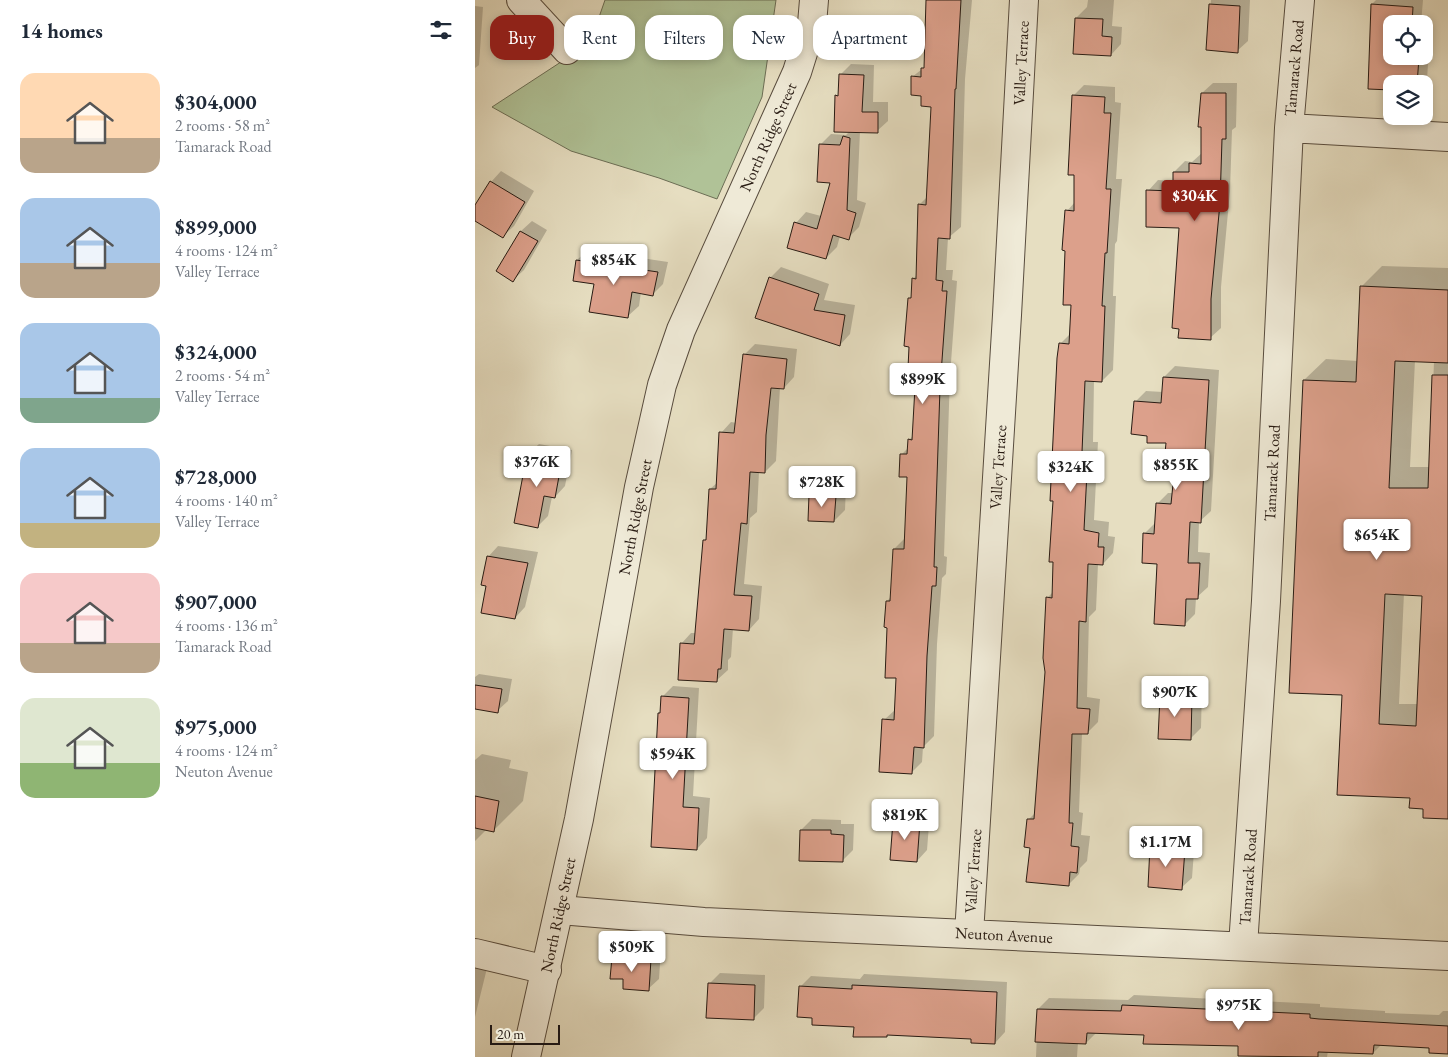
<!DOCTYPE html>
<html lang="en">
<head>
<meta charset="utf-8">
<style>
	:root { --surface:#fff; --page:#f2f2f3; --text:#1f2937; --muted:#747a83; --accent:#8f2418 }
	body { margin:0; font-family:"EB Garamond",serif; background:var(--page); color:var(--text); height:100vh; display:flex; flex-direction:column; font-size:19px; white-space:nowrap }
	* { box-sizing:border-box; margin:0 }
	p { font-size:16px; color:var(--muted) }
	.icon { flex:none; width:28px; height:28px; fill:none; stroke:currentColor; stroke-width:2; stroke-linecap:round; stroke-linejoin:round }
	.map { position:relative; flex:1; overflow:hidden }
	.sheet { display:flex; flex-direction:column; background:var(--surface); width:475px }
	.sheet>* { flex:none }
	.guide { position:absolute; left:15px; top:15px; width:475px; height:45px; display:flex; gap:10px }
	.tools { position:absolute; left:908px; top:15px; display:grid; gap:10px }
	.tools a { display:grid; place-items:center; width:50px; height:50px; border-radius:10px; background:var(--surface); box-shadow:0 2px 8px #0003; font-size:25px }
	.scale { position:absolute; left:15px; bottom:12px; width:70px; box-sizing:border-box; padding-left:5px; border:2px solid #281b13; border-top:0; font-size:14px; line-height:18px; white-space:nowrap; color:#281b13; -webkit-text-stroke:4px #efead7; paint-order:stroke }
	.price { position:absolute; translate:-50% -42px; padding:0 11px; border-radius:5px; background:#fff; color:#222; font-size:16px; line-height:32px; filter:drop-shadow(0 1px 2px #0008) }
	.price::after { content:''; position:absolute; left:50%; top:30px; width:15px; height:11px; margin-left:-8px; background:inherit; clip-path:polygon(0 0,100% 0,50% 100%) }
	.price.on { background:var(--accent); color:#fff }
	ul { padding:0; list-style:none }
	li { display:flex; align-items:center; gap:15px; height:125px; padding:0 20px }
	li span { display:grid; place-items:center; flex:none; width:140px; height:100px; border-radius:15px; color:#555 }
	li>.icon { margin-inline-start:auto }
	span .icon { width:60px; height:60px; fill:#fffc; stroke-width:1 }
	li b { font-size:21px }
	h2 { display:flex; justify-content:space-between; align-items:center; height:60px; padding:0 20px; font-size:21px }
	.chip { padding:0 18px; border-radius:15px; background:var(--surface); box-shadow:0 2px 8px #0003; font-size:18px; line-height:45px }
	.chip.on { background:var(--accent); color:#fff }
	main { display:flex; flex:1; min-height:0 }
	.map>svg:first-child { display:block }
</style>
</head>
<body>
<main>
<section class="sheet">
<h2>14 homes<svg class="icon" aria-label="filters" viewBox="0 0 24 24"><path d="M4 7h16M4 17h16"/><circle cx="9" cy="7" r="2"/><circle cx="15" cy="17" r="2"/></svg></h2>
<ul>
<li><span style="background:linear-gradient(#ffd9b3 65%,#b9a48a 0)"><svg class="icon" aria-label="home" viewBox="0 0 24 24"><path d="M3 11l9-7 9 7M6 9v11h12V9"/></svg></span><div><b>$304,000</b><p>2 rooms · 58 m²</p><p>Tamarack Road</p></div></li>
<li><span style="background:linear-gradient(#a9c7e8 65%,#b9a48a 0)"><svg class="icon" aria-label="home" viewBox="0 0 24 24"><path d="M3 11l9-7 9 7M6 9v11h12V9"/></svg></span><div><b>$899,000</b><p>4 rooms · 124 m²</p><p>Valley Terrace</p></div></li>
<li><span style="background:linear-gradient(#a9c7e8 75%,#7fa58c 0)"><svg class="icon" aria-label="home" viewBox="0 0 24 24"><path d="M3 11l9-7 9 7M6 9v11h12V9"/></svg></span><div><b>$324,000</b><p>2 rooms · 54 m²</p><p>Valley Terrace</p></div></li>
<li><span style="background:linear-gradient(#a9c7e8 75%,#c2b280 0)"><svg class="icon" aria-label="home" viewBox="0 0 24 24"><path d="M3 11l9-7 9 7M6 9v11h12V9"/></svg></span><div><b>$728,000</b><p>4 rooms · 140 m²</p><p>Valley Terrace</p></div></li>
<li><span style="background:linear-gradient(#f6c9c9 70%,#b9a48a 0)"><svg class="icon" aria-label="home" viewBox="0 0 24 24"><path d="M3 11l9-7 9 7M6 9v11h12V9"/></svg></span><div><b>$907,000</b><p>4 rooms · 136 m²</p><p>Tamarack Road</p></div></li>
<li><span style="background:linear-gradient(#dfe7d0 65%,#8fb573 0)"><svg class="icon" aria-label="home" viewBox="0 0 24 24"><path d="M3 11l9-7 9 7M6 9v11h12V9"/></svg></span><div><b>$975,000</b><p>4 rooms · 124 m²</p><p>Neuton Avenue</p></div></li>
</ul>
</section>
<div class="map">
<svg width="973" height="1057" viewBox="0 0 973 1057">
	<rect width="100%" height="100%" fill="#e6dec1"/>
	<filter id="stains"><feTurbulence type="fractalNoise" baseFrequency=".004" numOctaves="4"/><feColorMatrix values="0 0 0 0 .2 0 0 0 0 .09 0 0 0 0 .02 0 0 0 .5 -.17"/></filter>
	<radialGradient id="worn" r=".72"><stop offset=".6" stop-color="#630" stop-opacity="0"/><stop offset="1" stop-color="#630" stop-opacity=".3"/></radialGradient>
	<path fill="#b0c297" stroke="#6c6e55" d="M130 0H301L287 97 242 199 184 178 96 151 17 107 115 43Z"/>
	<path fill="#0003" fill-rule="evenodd" d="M452 0H497L490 79 486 227 473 238 471 270H478L477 280 482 281 475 376 469 556 472 557 471 574 467 578 462 644 459 736 448 747 447 762 436 773 409 720 421 709 423 677 414 626 412 601 417 596 419 549 430 538 434 476 427 454 434 447V440L439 435 443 367 434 299 437 296 438 279 442 275 444 205 453 196 457 106 447 95 437 77 451 66Z
		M613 0H639L637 26 647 27 646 44 636 55 601 18 612 7Z
		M736 0H775L773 41 762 51 732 49Z
		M901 0H948L946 24H916V56H949V47L954 48 952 80 948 84H916V89L894 88 897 4Z
		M0 6 8 7 4 65 0 68Z
		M376 64 399 65 398 102H413V121L402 131H385L382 200 391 203 384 227 373 238 365 236 362 247 351 258 321 223 331 212 346 216 356 182 345 145 356 134 371 135 375 131 362 96 365 93V75Z
		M738 83H762L761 127 757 130 755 191 746 287V328L735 338 705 227 673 191 683 180 699 181V172L710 161 717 162 727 153V93Z
		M609 85 640 87V102L646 103 641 179H647L642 241 640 244 638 296H641L638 370 627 381 619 380 618 442H623L619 520 634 522 633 536 640 537 638 553 628 564H623L621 610 614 617 612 697 625 699 623 722 612 733H607L604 812 608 813 606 835 615 836 612 861 605 868 604 874 593 885 556 847 554 819 561 812 571 672 572 598 579 591V500L585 344 596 333 597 304 592 211 600 202 598 96Z
		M26 171 59 191 39 226 28 236 0 219V207L16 182Z
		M57 221 72 230 49 270 38 280 22 271 46 231Z
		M113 250 193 262 188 284 178 294 166 292 164 306 153 316 102 260Z
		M907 266 973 268V818L949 817 950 808 936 797 868 694 829 380 851 359 883 361 886 287ZM940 360 959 361 955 467H935ZM929 593 949 594 944 704H924Z
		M306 267 354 284 349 300 380 305 375 334 365 345 295 278Z
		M280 344 322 349 319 377 309 388 305 387 301 461 290 472H284L282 512 275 518 269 584 287 586 284 619 274 630 258 628 256 657 253 660V670L242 680 206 644 216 633H221L229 541 233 537 235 489 243 482 246 433 256 422 262 423 269 355Z
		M700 366 744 370 736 511 724 522 723 552 735 553 733 587 721 598 720 614 709 625 669 534 680 523 682 504 693 493H699L701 463 693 442 674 434 660 402 671 391 688 392 689 377Z
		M64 444 97 450 90 486 80 497H77L73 516 63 526 53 454Z
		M346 484 371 486 370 510 359 521 336 495Z
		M23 546 63 552 50 607 40 618 12 585 13 557Z
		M4 674 37 679 33 701 22 711 0 708V677Z
		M697 685 727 687 726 728 715 739 686 696Z
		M198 686 224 688 218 796 235 798 232 838 222 849 177 846 184 713 187 711V697Z
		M7 754 36 760 34 768 53 772 48 801 18 831 12 829 0 841V760Z
		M430 811 455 812 452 850 442 861 419 821Z
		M337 819 366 820V824H379L378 850 367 861 326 830Z
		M687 835 720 838 717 878 706 888 675 886 676 846Z
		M149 946 186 949 184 979 173 989 150 978 138 957Z
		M0 958 14 960 0 1017Z
		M245 973 290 975 289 1008 278 1019 234 984Z
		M389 974 532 982 530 1032 520 1043 497 1038 380 1026 338 1017 325 987 336 976 385 979Z
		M659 995 845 1004V1007L910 1011V1013L964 1015 968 1011H973V1052H955V1047L907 1044 898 1053 853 1051 852 1057 764 1055V1044L670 1034 622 1032 611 1043 603 1042 602 1057H561L563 1009 574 998 653 1000Z"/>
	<path fill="#dca08b" stroke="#281b13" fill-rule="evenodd" d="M451 0H486L481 89H480L475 239 463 238 461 280 468 281 467 291H472L465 388 459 567H462L461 586H457L452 656 449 748 439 747 437 774 404 772 407 719 419 720 421 678H410L412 628 409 627 411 601H415L418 549H429L432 477H424L425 454H432L433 439 437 440 441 369 433 368 434 347 429 346 433 298H436L437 278 441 279 443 204 451 205 456 107 446 106V96L436 95V76L446 77V68H449Z
		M734 4 765 6 763 53 731 50Z
		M896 4 938 7 937 24H916V56L944 58 942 84H916V90L893 89Z
		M600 18 628 19 627 36 637 37 636 56 598 54Z
		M364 74 389 75 387 112H403V133L359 132 360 95 363 96Z
		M726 93H751V139H747L745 203 736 299V340L703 338 704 329 697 328 704 228 671 227V190L698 191V172H714V163L726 164V127H723Z
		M597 95 630 97 629 113H636L631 189H636L632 253H630L627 306H630L627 382 610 381 607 452 613 453 609 530 624 533 623 547H629L628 565 613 564 611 622 604 621 602 708 615 709 613 734H597L594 823H598L596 846 604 847 602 873 595 872 594 886 551 882 555 848 549 847 552 819H559L570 672 568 658 571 597 577 598 578 562H574L578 501H575L582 358 584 343 594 344 596 305H588L590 251 587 250 590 210 599 211V175H593Z
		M368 136 375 138 372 210 381 213 374 240 358 235 351 259 312 248 319 222 342 229 355 183 342 182 344 144 365 145Z
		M15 181 50 202 28 238 0 221V205Z
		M45 231 63 241 38 282 21 271Z
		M101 260 183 272 178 296 157 292 153 318 114 312 119 284 98 281Z
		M294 277 344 294 339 310 370 315 365 346 280 318Z
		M885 286 973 290V363L920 361 914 488H953L957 375H973V819L948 818V809L934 808 935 798 862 795 867 695 814 693 828 380 881 382ZM910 594 947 596 941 726 904 724Z
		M268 354 312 359 309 389 296 388 291 435 290 473 275 472 272 524 266 523 259 595 277 596 274 631 249 629 246 669H243L242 682 203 680 205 643 219 644 228 540H231L234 489H241L244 432 259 433Z
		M688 377 734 380 726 523 715 522 713 563H725L723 599H711L710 626 679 624 682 564 667 563 668 533 679 534 681 503 696 504 700 464 689 463 691 443H672V436L656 434 659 401 686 403Z
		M52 454 87 460 80 498 69 496 63 528 39 523Z
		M334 495 361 496 359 522 333 521Z
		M12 556 53 563 40 619 6 613 11 586 6 585Z
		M0 685 27 689 23 713 0 709Z
		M186 696 214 698 208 807 224 808 222 850 176 847 183 713H185Z
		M685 696 717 697 716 740 683 739Z
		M0 796 24 801 19 832 0 828Z
		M418 821 445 822 442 862 415 860Z
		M325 830H356V834L369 835 368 862 324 861Z
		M675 846 710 849 707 890 673 887Z
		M137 957 176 959 174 991 148 989V979H135Z
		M233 983 280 985 279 1020 231 1018Z
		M377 985 522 992 520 1044 496 1043V1039L412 1035V1037H378L379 1027 337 1025V1018L322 1017 324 986 377 989Z
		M647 1005 835 1014V1018L844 1019 973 1026V1054L954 1053V1048L899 1045 898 1054 843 1052V1057L763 1056V1046L668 1044 669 1035 612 1033 611 1044 560 1042 562 1009 646 1011Z"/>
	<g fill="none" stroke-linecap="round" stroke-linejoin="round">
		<g stroke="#584c3e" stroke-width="30">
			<path id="minor" d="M46 0 92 50
				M814 128 973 137
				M85 910 229 922 973 956
				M494 934 532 315 549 0
				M768 946 791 601 814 128 825 0
				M0 953 72 970"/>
		</g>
		<g stroke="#584c3e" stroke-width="30">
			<path id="tertiary" d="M51 1057 104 819 164 487 187 385 206 330 322 72 337 24 339 0"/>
		</g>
		<use href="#minor" stroke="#efead7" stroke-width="28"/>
		<use href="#tertiary" stroke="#efead7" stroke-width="28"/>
	</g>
	<g text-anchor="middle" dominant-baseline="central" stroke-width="4" stroke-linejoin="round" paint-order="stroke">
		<g font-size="16" fill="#281b13" stroke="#efead7">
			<text transform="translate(546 63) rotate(-87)">Valley Terrace</text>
			<text transform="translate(819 68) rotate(-85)">Tamarack Road</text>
			<text transform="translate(293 137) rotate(-66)">North Ridge Street</text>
			<text transform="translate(523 467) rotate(-86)">Valley Terrace</text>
			<text transform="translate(797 473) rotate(-87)">Tamarack Road</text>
			<text transform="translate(160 517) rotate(-79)">North Ridge Street</text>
			<text transform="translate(498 871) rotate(-86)">Valley Terrace</text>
			<text transform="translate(773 877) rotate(-86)">Tamarack Road</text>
			<text transform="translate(83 915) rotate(-78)">North Ridge Street</text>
			<text transform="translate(529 935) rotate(3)">Neuton Avenue</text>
		</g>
	</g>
	<rect width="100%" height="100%" filter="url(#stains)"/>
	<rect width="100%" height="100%" fill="url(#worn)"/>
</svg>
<div class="tools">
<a><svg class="icon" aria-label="locate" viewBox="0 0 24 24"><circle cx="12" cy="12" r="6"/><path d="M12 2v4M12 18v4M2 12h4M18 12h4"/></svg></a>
<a><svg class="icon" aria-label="layers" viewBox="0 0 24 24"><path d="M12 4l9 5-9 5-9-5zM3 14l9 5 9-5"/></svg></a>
</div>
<div class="scale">20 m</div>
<b class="price on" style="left:720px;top:222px">$304K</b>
<b class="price" style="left:139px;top:286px">$854K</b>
<b class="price" style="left:448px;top:405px">$899K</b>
<b class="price" style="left:62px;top:488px">$376K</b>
<b class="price" style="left:701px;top:491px">$855K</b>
<b class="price" style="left:596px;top:493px">$324K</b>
<b class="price" style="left:347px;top:508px">$728K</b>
<b class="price" style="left:902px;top:561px">$654K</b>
<b class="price" style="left:700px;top:718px">$907K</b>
<b class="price" style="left:198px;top:780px">$594K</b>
<b class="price" style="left:430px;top:841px">$819K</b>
<b class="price" style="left:691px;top:868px">$1.17M</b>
<b class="price" style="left:157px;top:973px">$509K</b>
<b class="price" style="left:764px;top:1031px">$975K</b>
<div class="guide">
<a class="chip on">Buy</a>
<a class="chip">Rent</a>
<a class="chip">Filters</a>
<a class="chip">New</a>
<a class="chip">Apartment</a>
</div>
</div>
</main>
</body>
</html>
